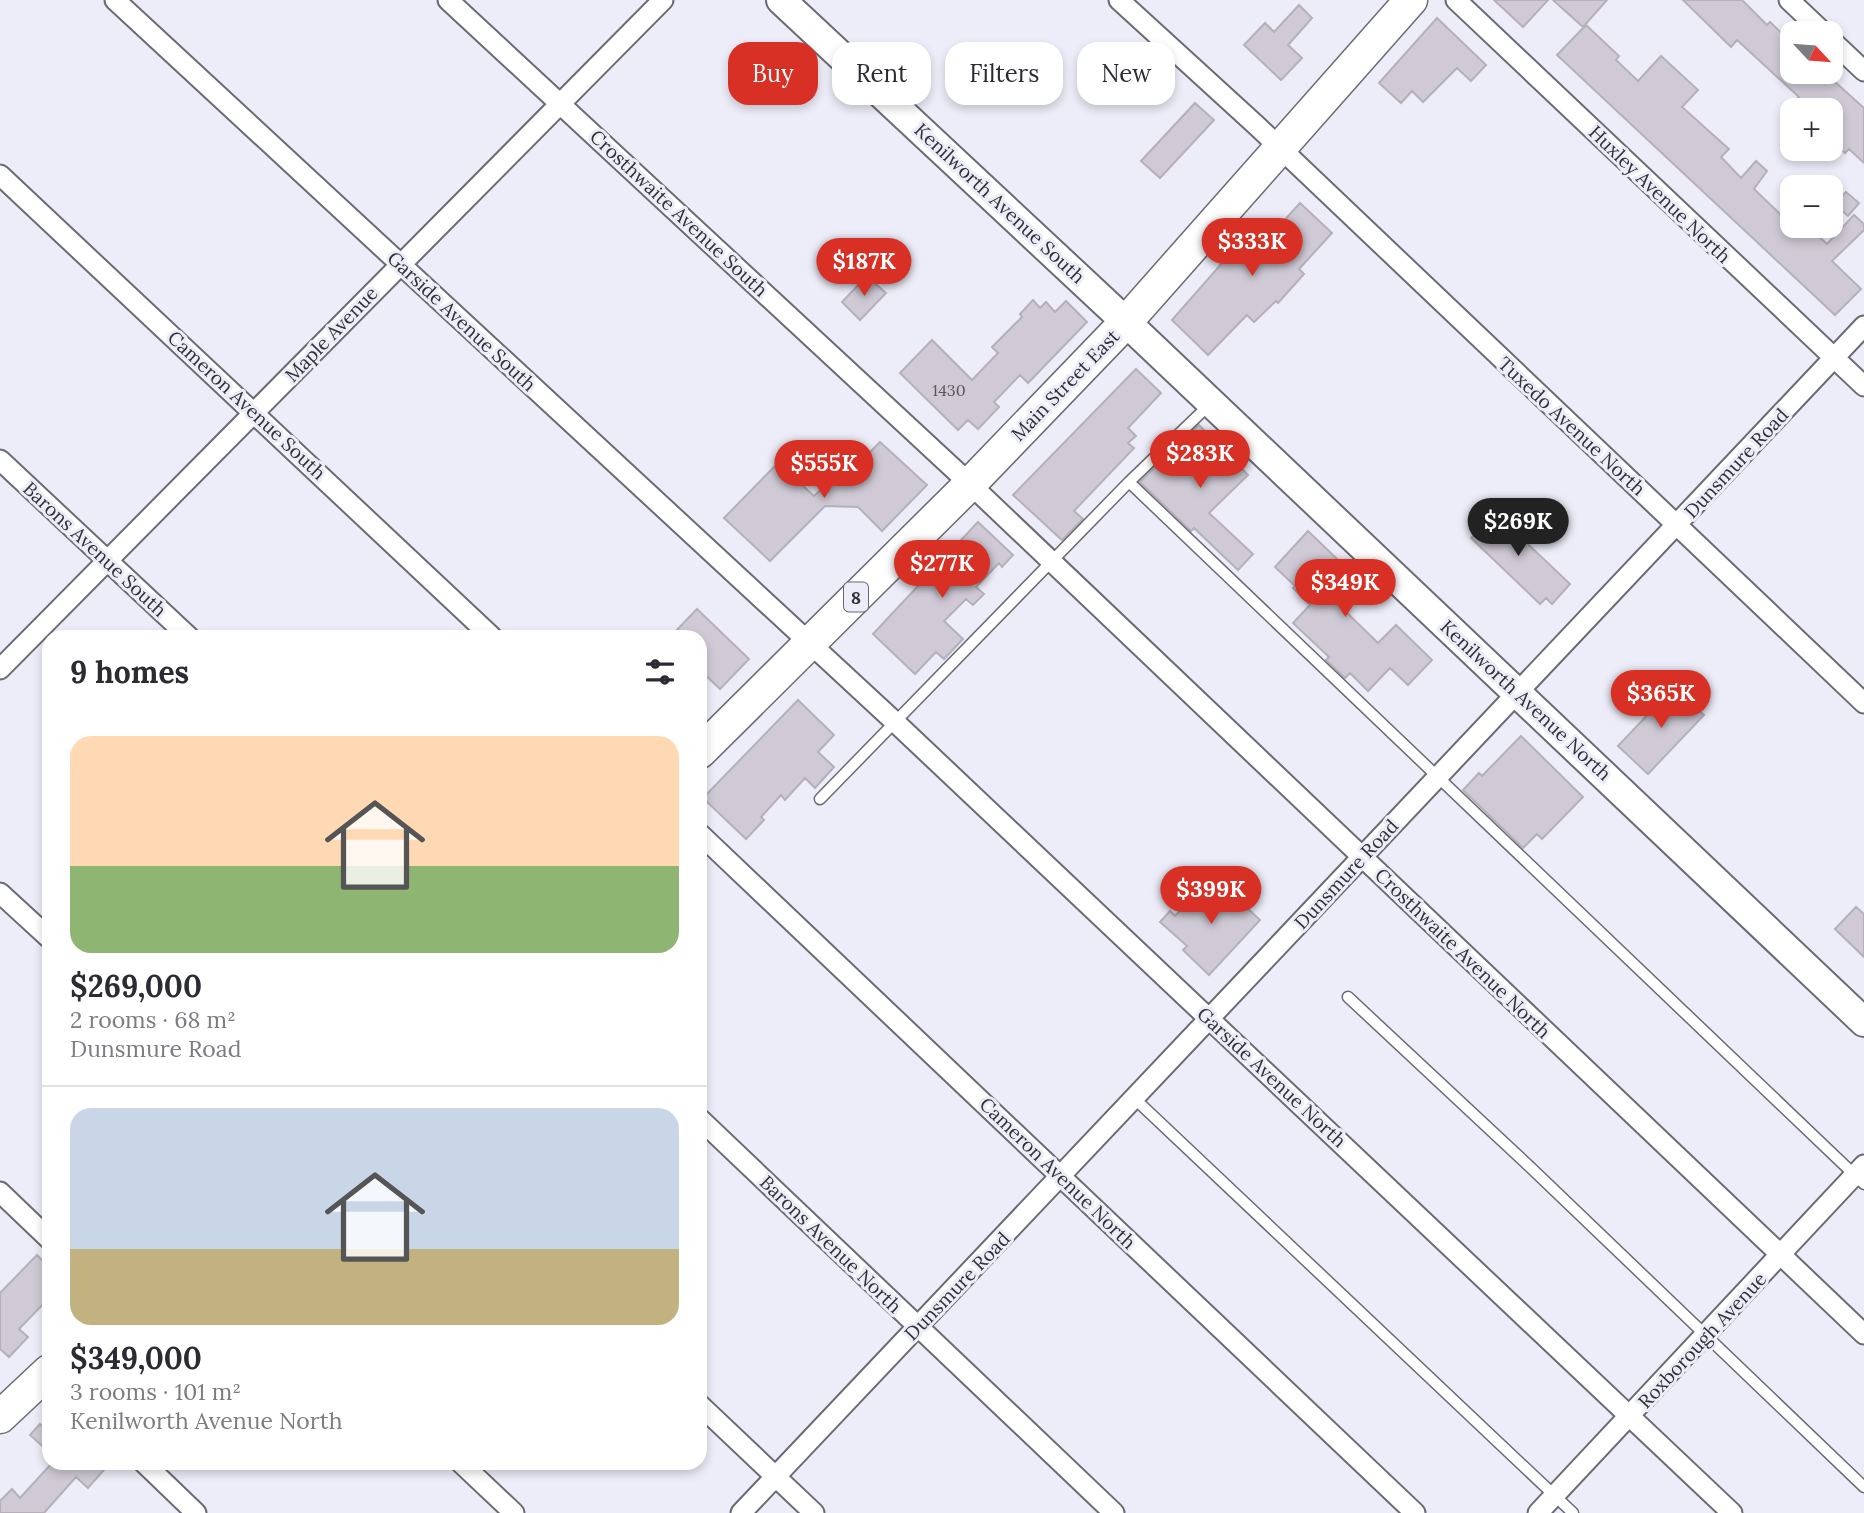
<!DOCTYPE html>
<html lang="en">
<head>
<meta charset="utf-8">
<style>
	:root { --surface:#fff; --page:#f7f7f7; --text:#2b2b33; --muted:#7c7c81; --line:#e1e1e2; --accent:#d93025 }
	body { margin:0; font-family:Lora,serif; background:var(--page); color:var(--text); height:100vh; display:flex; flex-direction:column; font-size:26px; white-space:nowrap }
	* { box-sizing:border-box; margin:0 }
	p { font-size:23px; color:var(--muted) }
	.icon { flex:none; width:38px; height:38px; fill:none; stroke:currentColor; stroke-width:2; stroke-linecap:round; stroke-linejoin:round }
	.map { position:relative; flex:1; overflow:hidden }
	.sheet { position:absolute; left:42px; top:630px; width:665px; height:840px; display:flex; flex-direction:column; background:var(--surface); border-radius:21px; box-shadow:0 4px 10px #0003 }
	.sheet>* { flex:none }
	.banner { position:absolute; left:728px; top:42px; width:665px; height:63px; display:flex; gap:14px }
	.needle { width:46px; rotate:116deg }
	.controls { position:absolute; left:1780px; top:21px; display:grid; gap:14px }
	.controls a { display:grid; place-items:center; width:63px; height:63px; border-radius:14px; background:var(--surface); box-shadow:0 4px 10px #0003; font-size:35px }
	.price { position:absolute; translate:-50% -60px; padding:0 16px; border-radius:24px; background:var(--accent); color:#fff; font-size:23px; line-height:46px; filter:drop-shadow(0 2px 4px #0008) }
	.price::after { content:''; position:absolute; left:50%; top:42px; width:21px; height:16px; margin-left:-10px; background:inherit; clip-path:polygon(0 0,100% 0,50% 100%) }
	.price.on { background:#222; color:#fff }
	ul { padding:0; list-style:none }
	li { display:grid; align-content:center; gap:14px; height:371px; padding:0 28px }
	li+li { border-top:2px solid var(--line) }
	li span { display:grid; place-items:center; height:217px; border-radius:21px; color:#555 }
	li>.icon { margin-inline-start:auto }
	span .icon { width:126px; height:126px; fill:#fffc; stroke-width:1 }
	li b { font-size:30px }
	h2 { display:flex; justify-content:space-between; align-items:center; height:84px; padding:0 28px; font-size:30px }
	.pill { padding:0 24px; border-radius:21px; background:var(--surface); box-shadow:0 4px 10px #0003; font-size:24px; line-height:63px }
	.pill.on { background:var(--accent); color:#fff }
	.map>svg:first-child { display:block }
</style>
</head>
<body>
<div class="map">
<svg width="1864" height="1513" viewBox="0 0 1864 1513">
	<rect width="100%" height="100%" fill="#ecedf8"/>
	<path fill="#cfcad5" stroke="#b5b0ba" stroke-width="2" d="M1494 0H1548L1523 27Z
		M1553 0H1607L1583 27Z
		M1683 0H1742L1767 25 1770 22 1792 43V72H1824L1864 108V163L1849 149 1845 153 1834 143 1837 139 1830 133V110H1807L1795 100 1799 97 1737 40 1731 47Z
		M1299 5 1312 18 1288 45 1302 58 1281 80 1244 45 1265 23 1274 32Z
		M1437 18 1486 65 1471 81 1457 68 1423 102 1412 91 1401 103 1379 83Z
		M1586 25 1619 56 1616 60 1638 81 1661 56 1698 90 1682 107 1729 149 1721 157 1741 178 1756 161 1767 171 1754 189 1803 236 1810 228 1827 244 1854 215 1864 224V230L1832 261 1861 289 1835 315 1557 55Z
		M1195 103 1214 120 1160 178 1141 161Z
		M1846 192 1859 203 1848 216 1835 204Z
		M1300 203 1332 233 1299 269 1304 274 1278 303 1276 301 1254 322 1247 315 1208 355 1172 320 1259 221 1272 234Z
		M867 276 886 293 860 320 842 302Z
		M1033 300 1040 308 1046 302 1055 312 1066 301 1087 322 1028 383 1020 375 994 402 999 407 978 429 968 420 958 430 900 373 932 340 972 380 998 353 992 347 1022 317 1020 314Z
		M1136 369 1161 393 1128 428 1136 436 1128 443 1134 448 1074 511 1083 519 1062 540 1013 495Z
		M1199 425 1248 475 1209 513 1253 554 1238 570 1194 528 1191 531 1140 482Z
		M880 442 927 485 882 531 858 507 825 506 770 561 724 518 778 463 814 496 845 467 851 472Z
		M1490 508 1570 584 1552 604 1546 598 1540 604 1471 538 1477 532 1471 527Z
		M978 522 1013 555 1002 567 999 563 976 587 984 594 973 605 966 599 944 621 963 639 944 659 936 652 915 674 873 634Z
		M1308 531 1363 584 1341 607 1378 643 1396 625 1432 660 1408 685 1390 668 1368 691 1350 673 1345 678 1326 660 1329 657 1293 623 1310 605 1293 588 1295 586 1275 567Z
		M697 609 749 659 720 689 700 670V637H670Z
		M1674 687 1704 715 1648 774 1618 746Z
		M798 700 834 735 818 752 834 767 815 788 805 778 785 800 781 795 761 817 764 820 746 839 703 798Z
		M1521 736 1583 797 1542 839 1537 834 1523 848 1463 790 1479 773 1482 776Z
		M1216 879 1260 920 1209 975 1183 950 1187 946 1160 922 1170 911 1175 916 1195 894 1199 898Z
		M1856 907 1864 914V957L1835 929Z
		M37 1255 49 1267V1298L19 1329 28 1337 9 1357 0 1349V1293Z
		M40 1424 49 1433V1452L30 1435Z
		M52 1463H110L88 1488 76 1477 44 1513H0V1501L12 1489 20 1498Z"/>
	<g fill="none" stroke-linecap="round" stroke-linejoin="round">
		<g stroke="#6b6b75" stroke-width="13">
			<path id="service" d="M1129 482 1864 1184
				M820 799 1129 482 1208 406
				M1348 997 1529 1166 1864 1487
				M1135 1099 1573 1513"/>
		</g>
		<g stroke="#6b6b75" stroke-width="23">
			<path id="minor" d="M115 0 895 722 1732 1513
				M448 0 970 484 1864 1334
				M1119 0 1257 126 1864 703
				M1456 0 1864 386
				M1789 0 1824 33
				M1830 39 1864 71
				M0 175 492 637
				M0 460 189 637
				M0 669 663 0
				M700 834 1415 1513
				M0 893 49 938
				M700 1119 1114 1513
				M0 1192 49 1239
				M700 1405 814 1513
				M144 1463 196 1513
				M461 1463 514 1513
				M741 1513C1114 1116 1492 724 1864 326
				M1538 1513 1864 1165"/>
		</g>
		<g stroke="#6b6b75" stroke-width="32">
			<path id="secondary" d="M781 0 1126 322 1864 1022"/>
		</g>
		<g stroke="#6b6b75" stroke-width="35">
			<path id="primary" d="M700 752 970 484 1126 322 1411 0
				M0 1417 49 1371"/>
		</g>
		<use href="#service" stroke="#fff" stroke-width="10"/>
		<use href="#minor" stroke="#fff" stroke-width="19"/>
		<use href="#secondary" stroke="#fff" stroke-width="28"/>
		<use href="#primary" stroke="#fff" stroke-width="32"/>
	</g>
	<g text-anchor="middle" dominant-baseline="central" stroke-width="6" stroke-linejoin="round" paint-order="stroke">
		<g font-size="16" fill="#58575d">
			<text x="949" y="390">1430</text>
		</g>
		<rect fill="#ecedf8" stroke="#696970" stroke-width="2" x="844" y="582.5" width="24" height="29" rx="5"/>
		<g font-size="18" font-weight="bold" fill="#313135">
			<text x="856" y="597">8</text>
		</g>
		<g font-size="19" fill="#313135" stroke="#ecedf8">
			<text transform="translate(1660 194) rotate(44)">Huxley Avenue North</text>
			<text transform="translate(1000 203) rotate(43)">Kenilworth Avenue South</text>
			<text transform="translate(679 213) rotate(43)">Crosthwaite Avenue South</text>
			<text transform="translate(462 321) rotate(43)">Garside Avenue South</text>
			<text transform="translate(331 334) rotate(-46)">Maple Avenue</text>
			<text transform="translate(1065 385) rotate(-46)">Main Street East</text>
			<text transform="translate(247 405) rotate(43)">Cameron Avenue South</text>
			<text transform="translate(1572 426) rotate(43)">Tuxedo Avenue North</text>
			<text transform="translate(1736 463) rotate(-47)">Dunsmure Road</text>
			<text transform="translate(95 549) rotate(43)">Barons Avenue South</text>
			<text transform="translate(1526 700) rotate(43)">Kenilworth Avenue North</text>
			<text transform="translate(1346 874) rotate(-47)">Dunsmure Road</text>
			<text transform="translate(1463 953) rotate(44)">Crosthwaite Avenue North</text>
			<text transform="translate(1272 1077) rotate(43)">Garside Avenue North</text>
			<text transform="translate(1058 1173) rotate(44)">Cameron Avenue North</text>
			<text transform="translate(831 1244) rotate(44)">Barons Avenue North</text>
			<text transform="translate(957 1286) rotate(-46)">Dunsmure Road</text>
			<text transform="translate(1702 1340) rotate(-47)">Roxborough Avenue</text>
		</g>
	</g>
</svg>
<div class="controls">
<a><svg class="needle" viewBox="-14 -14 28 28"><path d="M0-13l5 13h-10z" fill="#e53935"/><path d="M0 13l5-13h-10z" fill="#7c7c81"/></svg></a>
<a>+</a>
<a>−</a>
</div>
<b class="price" style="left:1252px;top:278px">$333K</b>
<b class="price" style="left:864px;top:298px">$187K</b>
<b class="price" style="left:1200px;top:490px">$283K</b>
<b class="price" style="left:824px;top:500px">$555K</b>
<b class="price on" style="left:1518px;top:558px">$269K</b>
<b class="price" style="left:942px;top:600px">$277K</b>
<b class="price" style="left:1345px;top:619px">$349K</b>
<b class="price" style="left:1661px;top:730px">$365K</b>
<b class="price" style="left:1211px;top:926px">$399K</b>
<div class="banner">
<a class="pill on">Buy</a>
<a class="pill">Rent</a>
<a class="pill">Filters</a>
<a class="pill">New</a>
</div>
<section class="sheet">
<h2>9 homes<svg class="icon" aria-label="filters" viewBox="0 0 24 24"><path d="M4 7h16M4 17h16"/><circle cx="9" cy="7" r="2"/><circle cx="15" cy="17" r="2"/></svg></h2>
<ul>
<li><span style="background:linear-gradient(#ffd9b3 60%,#8fb573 0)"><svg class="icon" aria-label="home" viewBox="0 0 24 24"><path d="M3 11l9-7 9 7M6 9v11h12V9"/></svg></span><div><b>$269,000</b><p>2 rooms · 68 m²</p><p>Dunsmure Road</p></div></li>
<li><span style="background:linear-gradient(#c9d6e8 65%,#c2b280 0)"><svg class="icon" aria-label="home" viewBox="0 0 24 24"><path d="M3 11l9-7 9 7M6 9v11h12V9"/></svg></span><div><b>$349,000</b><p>3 rooms · 101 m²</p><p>Kenilworth Avenue North</p></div></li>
</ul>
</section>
</div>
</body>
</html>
